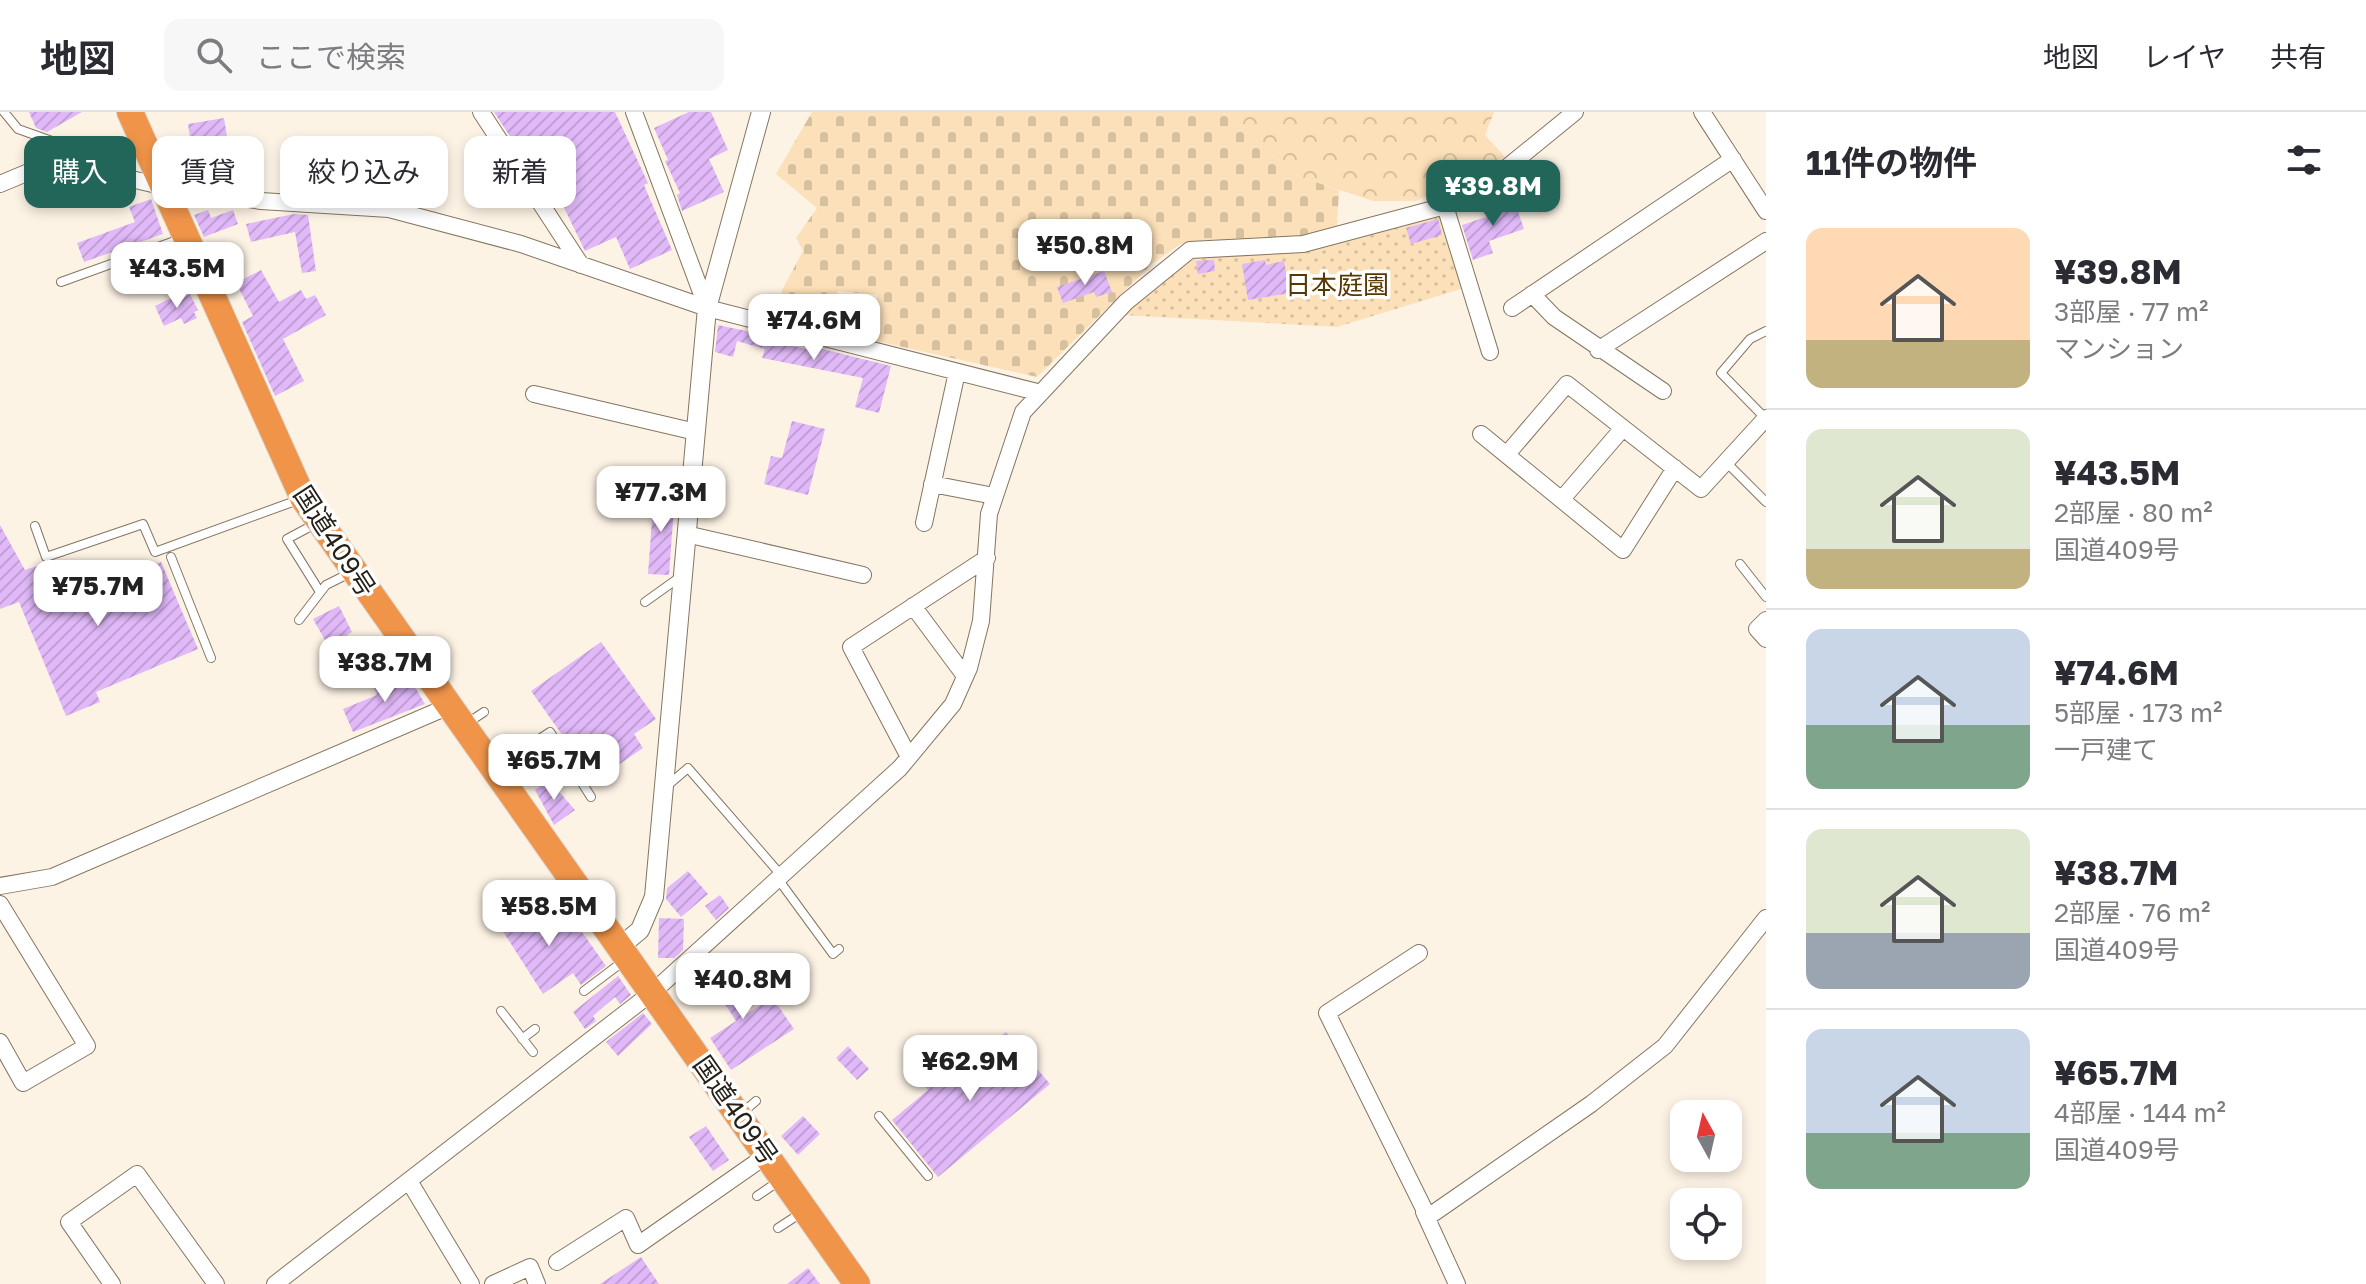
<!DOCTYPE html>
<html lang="ja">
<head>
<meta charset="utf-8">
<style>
	:root { --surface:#fff; --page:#f7f7f7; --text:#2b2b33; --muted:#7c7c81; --line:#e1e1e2; --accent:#216658 }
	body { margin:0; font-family:"Golos Text","Noto Sans JP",sans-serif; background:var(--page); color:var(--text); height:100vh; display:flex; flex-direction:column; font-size:30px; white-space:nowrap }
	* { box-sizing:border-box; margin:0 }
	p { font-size:26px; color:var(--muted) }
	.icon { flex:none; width:44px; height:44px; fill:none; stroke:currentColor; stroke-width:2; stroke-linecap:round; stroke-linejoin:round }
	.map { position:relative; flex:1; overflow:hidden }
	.sheet { display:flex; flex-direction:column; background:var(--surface); width:600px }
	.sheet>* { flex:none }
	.top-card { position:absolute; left:24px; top:24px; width:760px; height:72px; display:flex; gap:16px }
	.needle { width:52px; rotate:352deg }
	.buttons { position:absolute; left:1670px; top:988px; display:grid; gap:16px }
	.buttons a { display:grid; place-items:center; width:72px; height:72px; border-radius:16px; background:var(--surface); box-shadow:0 4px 12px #0003; font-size:40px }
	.price { position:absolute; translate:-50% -68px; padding:0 18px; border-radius:16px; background:#fff; color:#222; font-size:26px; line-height:52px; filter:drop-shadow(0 2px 4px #0008) }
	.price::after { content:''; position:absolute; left:50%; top:48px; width:24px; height:18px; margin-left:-12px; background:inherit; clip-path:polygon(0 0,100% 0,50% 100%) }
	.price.active { background:var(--accent); color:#fff }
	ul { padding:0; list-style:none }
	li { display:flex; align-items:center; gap:24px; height:200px; padding:0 40px }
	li+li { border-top:2px solid var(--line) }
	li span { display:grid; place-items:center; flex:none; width:224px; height:160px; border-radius:16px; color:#555 }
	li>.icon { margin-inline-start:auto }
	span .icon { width:96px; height:96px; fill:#fffc; stroke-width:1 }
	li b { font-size:34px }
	h2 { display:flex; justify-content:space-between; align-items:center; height:96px; padding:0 40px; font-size:34px }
	.tag { padding:0 28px; border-radius:16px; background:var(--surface); box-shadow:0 4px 12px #0003; font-size:28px; line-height:72px }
	.tag.active { background:var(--accent); color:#fff }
	header { display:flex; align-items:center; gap:48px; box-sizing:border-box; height:112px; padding:0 40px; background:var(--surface); border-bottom:2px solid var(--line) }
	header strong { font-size:38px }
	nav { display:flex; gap:44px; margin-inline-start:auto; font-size:28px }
	.search { width:560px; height:72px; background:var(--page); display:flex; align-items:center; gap:20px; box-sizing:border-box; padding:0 28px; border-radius:16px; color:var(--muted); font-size:30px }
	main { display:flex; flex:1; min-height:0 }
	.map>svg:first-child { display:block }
</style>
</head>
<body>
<header>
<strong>地図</strong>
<div class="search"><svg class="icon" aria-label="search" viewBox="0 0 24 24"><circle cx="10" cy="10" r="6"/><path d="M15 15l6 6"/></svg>ここで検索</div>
<nav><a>地図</a><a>レイヤ</a><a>共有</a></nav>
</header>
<main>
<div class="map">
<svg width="1766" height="1172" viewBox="0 0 1766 1172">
	<defs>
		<pattern id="forest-crowns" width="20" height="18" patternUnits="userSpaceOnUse" patternTransform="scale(2)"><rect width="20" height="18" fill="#fbe0b9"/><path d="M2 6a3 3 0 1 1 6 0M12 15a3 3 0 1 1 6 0" fill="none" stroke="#d7c09e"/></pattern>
		<pattern id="cemetery-stones" width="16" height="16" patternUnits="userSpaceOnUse" patternTransform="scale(2)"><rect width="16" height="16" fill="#fbe0b9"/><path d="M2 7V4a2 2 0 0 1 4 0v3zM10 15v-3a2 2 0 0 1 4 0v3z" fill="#d7c09e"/></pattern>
		<pattern id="park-dots" width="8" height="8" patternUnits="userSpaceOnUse" patternTransform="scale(2)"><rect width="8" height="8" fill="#fbe0b9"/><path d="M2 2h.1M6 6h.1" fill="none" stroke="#d7c09e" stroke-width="1.8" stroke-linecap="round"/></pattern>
		<pattern id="building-hatch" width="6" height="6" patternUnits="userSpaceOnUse" patternTransform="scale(2)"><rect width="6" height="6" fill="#e1b9f9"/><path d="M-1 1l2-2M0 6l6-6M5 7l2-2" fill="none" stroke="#c19fd5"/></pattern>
	</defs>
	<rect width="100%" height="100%" fill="#fdf3e5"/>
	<path fill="url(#forest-crowns)" d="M1223 0H1494L1485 23 1505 45 1416 89H1373L1295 63Z"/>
	<path fill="url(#cemetery-stones)" d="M812 0H1223L1295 63 1339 78 1337 115 1285 128H1205L1179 133 1153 151 1037 265 876 229 877 183 838 179 830 220 777 207 782 178 803 139 796 126 817 96 776 62Z"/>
	<path fill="url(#park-dots)" d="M1443 100 1464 176 1337 215 1123 203 1194 145Z"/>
	<path fill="url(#building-hatch)" d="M29 0H82L47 20 36 16Z
		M494 0H615L648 71 644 73 672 138 630 157 616 125 585 139 552 71 543 75 527 42 523 44Z
		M689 0H711L728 38 709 47 724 80 682 99 677 83 680 81 665 49 668 48 654 16Z
		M224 6 233 61 196 66 188 12Z
		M1513 85 1524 117 1489 129 1493 141 1473 148 1462 113 1495 102 1492 92Z
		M151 87 163 122 84 150 77 131 135 110 129 95Z
		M208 98 211 106 233 98 238 112 204 125 194 103Z
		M294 102 308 103 316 159 302 161 295 120 251 130 246 112Z
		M1438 107 1442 123 1411 132 1406 116Z
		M1214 148 1215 159 1198 162 1196 149Z
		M1265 148 1266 153 1284 149 1290 181 1248 188 1242 152Z
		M261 158 279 190 301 178 306 187 315 183 326 203 283 227 304 269 275 284 242 210 253 204 236 171Z
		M1104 159 1112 180 1096 185 1094 180 1063 191 1057 175Z
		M181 181 183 186 190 182 198 198 194 200 197 206 184 212 181 206 164 214 155 194Z
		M850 183 869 184V202H849Z
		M718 213 775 225 774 229 809 238 810 234 891 254 879 301 855 295 863 266 762 246 765 237 737 229 733 245 715 240Z
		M792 309 825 317 808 383 764 372 771 344 782 346Z
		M654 380 675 382 669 463 648 462Z
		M0 413 25 458 37 454 51 496 161 450 198 537 96 580 100 590 66 604 19 490 0 497Z
		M339 494 352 520 347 523 353 535 334 544 313 507Z
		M601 530 656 607 634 622 643 636 595 669 531 579Z
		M407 562 425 592 353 620 343 597 377 583 374 576Z
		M549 668 575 698 554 713 535 678Z
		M688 759 708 782 681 805 666 787 667 776Z
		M720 783 729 796 716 808 705 794Z
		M526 786 553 825 575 810 606 854 581 873 573 861 543 882 495 807Z
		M659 806 684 807 683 838 674 846H658Z
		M719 850 738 877 733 881 747 902 772 885 794 917 731 958 710 926 736 909 721 886 715 890 697 864Z
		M618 864 631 883 620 892 615 885 593 904 596 909 585 917 573 900Z
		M643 901 652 912 618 944 606 930Z
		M1006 920 1050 972 938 1065 892 1008 928 978 924 973 949 952 954 958Z
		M848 934 869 957 857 968 836 946Z
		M803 1004 820 1022 798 1043 781 1024Z
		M706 1014 729 1048 713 1059 689 1025Z
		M641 1145 659 1172H600Z
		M808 1156 820 1172H787Z"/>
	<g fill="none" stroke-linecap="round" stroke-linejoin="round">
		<g stroke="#847661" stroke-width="10">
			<path id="service" d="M4 0 18 17 114 51 137 30
				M156 51 181 45
				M61 170 183 126
				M1765 306 1721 261 1750 227 1766 219
				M1726 350 1766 390
				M315 412 287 427 320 480
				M35 414 46 445 143 412 155 440 298 388
				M171 445 211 546
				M1740 452 1766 485
				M645 490 680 465
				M299 508 326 473 350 461
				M466 612 484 600
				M524 637 550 620 591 685
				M667 674 688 656 781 763
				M778 767 833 842 839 837
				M584 879 625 848
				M501 899 533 940
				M522 927 535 917
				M743 1000 756 989
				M879 1004 928 1064
				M757 1084 779 1069
				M778 1116 801 1101"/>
		</g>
		<g stroke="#847661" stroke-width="18">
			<path id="minor" d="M481 0 581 153
				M634 0 707 196
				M1702 0 1766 99
				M0 72 55 49 161 74 261 89 389 97 521 132 707 196 1041 281
				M1445 94 1490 240
				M1532 182 1554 205 1663 279
				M1512 196 1733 47
				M1598 238 1766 129
				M534 282 696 320
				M1481 322 1623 438 1675 356
				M1508 341 1567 272 1701 377 1766 306
				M932 372 994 384
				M1562 387 1623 316
				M924 411 957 260
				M686 422 863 463
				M913 494 965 564
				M1766 508 1757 517 1766 527
				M909 645 851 535 987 446
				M0 774 52 765 447 595
				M0 792 87 934 23 971 0 930
				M1419 841 1327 901 1428 1105
				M409 1069 471 1172
				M557 1150 626 1106 638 1133 767 1043
				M112 1172 69 1110 137 1062 216 1172
				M275 1172 654 879 900 656 953 592 969 556 981 509 989 402 1023 300 1126 190 1190 138 1303 132 1445 94 1483 75 1575 0
				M493 1172 530 1155 537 1172
				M1457 1172 1424 1100 1428 1105 1591 992 1665 934 1766 806"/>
		</g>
		<g stroke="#847661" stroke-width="20">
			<path id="tertiary" d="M622 833 640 818 654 785 707 196 761 0"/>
		</g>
		<g stroke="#d8d7d5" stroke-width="28">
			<path id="trunk" d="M130 0 303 386 857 1172"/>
		</g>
		<use href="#service" stroke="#fff" stroke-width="8"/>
		<use href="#minor" stroke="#fff" stroke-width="16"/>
		<use href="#tertiary" stroke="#fff" stroke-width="18"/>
		<use href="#trunk" stroke="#f0944a" stroke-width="26"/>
	</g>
	<g text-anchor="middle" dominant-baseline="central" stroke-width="7" stroke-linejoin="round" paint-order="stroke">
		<g font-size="26" fill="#563902" stroke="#fff">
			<text x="1337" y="172">日本庭園</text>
		</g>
		<g font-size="26" fill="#262018" stroke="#fff">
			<text transform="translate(335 429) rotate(57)">国道409号</text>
			<text transform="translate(736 998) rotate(55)">国道409号</text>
		</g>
	</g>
</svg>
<div class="buttons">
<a><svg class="needle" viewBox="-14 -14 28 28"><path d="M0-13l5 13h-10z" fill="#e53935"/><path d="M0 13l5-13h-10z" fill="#7c7c81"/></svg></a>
<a><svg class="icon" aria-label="locate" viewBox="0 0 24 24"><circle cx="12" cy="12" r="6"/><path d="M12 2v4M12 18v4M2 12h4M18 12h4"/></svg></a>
</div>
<b class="price active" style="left:1493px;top:116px">¥39.8M</b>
<b class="price" style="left:1085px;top:175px">¥50.8M</b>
<b class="price" style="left:177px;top:198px">¥43.5M</b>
<b class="price" style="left:814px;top:250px">¥74.6M</b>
<b class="price" style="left:661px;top:422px">¥77.3M</b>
<b class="price" style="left:98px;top:516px">¥75.7M</b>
<b class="price" style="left:385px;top:592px">¥38.7M</b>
<b class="price" style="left:554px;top:690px">¥65.7M</b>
<b class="price" style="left:549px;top:836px">¥58.5M</b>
<b class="price" style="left:743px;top:909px">¥40.8M</b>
<b class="price" style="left:970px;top:991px">¥62.9M</b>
<div class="top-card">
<a class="tag active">購入</a>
<a class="tag">賃貸</a>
<a class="tag">絞り込み</a>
<a class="tag">新着</a>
</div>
</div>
<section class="sheet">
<h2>11件の物件<svg class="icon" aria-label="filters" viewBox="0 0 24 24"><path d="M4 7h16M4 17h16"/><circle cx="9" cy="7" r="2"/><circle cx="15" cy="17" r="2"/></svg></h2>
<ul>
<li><span style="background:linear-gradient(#ffd9b3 70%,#c2b280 0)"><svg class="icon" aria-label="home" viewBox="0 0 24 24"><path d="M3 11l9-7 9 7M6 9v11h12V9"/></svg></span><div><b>¥39.8M</b><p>3部屋 · 77 m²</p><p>マンション</p></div></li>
<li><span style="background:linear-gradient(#dfe7d0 75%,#c2b280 0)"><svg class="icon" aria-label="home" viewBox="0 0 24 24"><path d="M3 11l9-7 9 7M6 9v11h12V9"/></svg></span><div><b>¥43.5M</b><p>2部屋 · 80 m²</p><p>国道409号</p></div></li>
<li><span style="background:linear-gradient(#c9d6e8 60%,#7fa58c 0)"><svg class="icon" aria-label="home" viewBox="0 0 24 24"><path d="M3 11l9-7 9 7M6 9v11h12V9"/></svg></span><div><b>¥74.6M</b><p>5部屋 · 173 m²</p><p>一戸建て</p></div></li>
<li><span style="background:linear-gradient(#dfe7d0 65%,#9aa5b1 0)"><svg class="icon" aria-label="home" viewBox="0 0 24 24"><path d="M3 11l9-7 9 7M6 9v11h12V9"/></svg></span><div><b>¥38.7M</b><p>2部屋 · 76 m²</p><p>国道409号</p></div></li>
<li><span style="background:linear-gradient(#c9d6e8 65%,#7fa58c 0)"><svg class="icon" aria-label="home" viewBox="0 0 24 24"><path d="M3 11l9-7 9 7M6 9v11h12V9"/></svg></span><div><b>¥65.7M</b><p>4部屋 · 144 m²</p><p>国道409号</p></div></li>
</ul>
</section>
</main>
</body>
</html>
